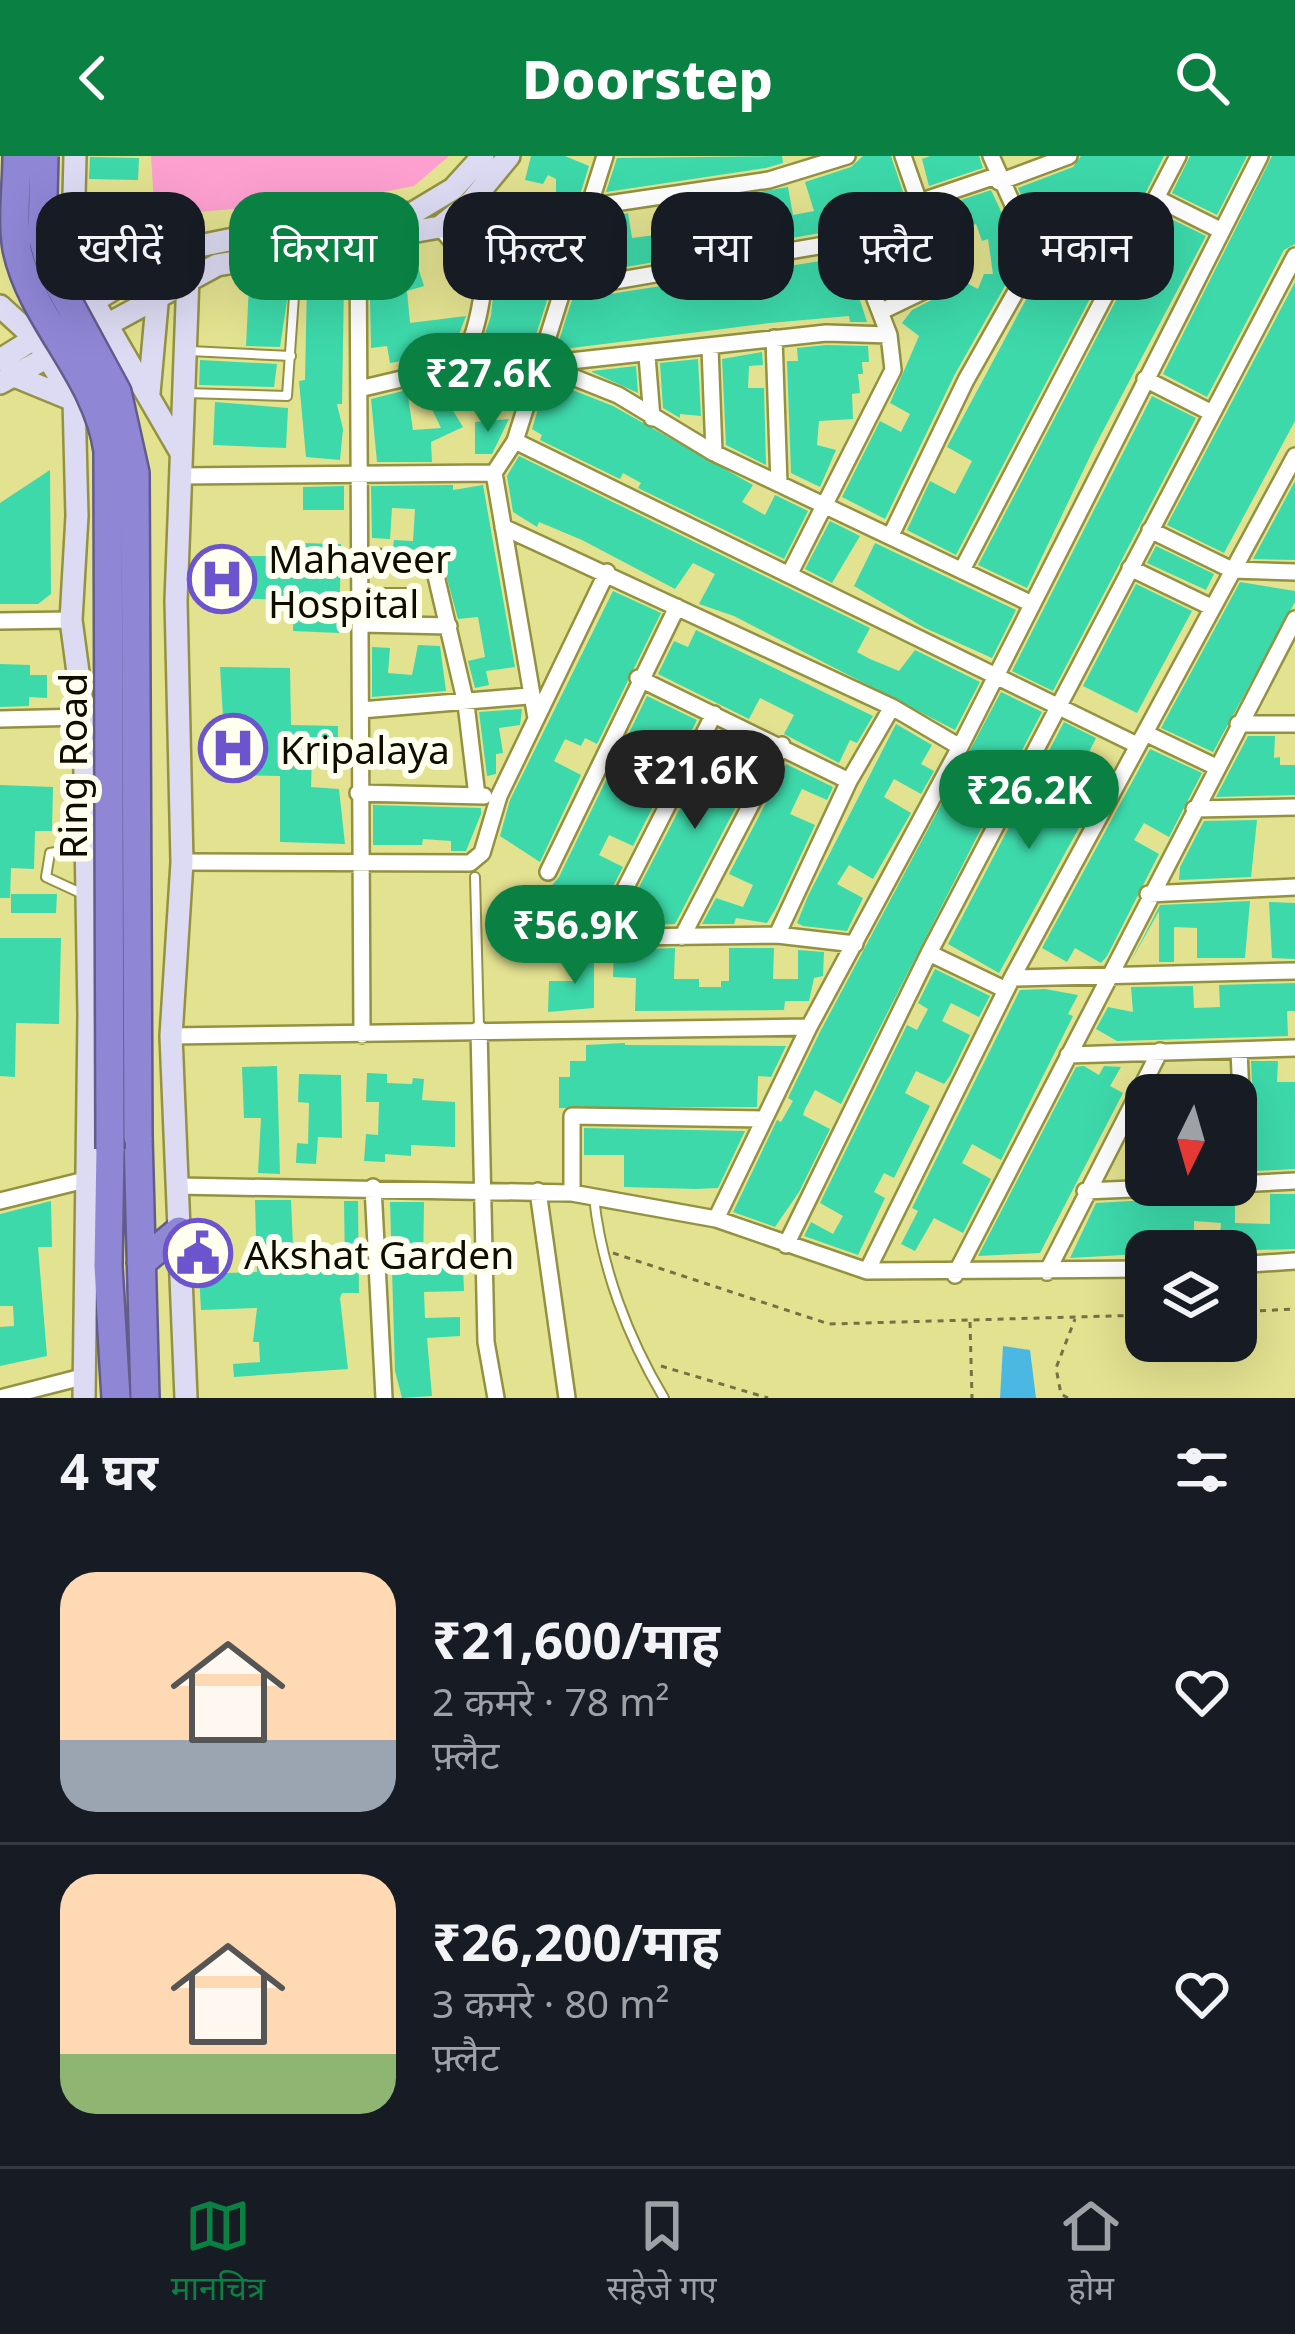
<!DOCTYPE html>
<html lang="hi">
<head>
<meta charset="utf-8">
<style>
	:root { --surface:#171b24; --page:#242831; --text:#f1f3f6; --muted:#9ea1a6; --line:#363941; --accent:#0b8043 }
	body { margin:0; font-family:"Noto Sans","Noto Sans Devanagari",sans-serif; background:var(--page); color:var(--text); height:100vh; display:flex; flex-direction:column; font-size:45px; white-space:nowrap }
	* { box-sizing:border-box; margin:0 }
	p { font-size:39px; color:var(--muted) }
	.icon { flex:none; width:66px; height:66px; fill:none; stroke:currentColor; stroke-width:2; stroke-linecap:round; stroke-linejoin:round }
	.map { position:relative; height:1242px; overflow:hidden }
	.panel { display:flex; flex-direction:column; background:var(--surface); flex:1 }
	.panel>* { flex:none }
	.banner { position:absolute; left:36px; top:36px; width:1224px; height:108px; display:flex; gap:24px }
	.needle { width:78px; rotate:185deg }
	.fabs { position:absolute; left:1125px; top:918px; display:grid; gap:24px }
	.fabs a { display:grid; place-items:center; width:132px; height:132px; border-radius:24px; background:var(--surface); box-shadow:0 12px 48px #0002; font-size:60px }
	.price { position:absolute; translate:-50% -102px; padding:0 27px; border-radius:42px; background:var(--accent); color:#fff; font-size:39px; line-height:78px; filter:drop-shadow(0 3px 6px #0008) }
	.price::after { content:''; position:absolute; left:50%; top:72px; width:36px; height:27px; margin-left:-18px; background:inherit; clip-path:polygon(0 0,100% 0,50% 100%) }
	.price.on { background:#222; color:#fff }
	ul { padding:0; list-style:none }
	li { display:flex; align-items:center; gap:36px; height:300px; padding:0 60px }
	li+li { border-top:3px solid var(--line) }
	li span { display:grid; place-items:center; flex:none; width:336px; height:240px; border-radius:36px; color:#555 }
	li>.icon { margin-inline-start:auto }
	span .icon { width:144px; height:144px; fill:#fffc; stroke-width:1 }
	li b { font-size:51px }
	h2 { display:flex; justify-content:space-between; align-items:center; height:144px; padding:0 60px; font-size:51px }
	.chip { padding:0 42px; border-radius:36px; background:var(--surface); box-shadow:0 12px 48px #0002; font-size:42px; line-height:108px }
	.chip.on { background:var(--accent); color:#fff }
	header { display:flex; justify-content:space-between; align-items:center; height:156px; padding:0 60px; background:var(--accent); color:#fff; font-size:54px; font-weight:800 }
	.tabs { display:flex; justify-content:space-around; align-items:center; height:168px; border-top:3px solid var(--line); background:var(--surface); font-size:33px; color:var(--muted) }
	.tabs a { display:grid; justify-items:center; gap:6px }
	.tabs .on { color:var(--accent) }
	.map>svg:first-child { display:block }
</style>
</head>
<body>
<header><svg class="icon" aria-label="back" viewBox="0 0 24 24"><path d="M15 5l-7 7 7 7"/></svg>Doorstep<svg class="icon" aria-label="search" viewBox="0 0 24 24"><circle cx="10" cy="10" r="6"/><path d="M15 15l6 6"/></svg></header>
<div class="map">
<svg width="1295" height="1242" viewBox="0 0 1295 1242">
	<rect width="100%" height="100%" fill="#e3e290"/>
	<path fill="#fda0d0" d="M151 0H449L414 30 346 43 187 57 157 95Z"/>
	<path fill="#4bb8e3" d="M1003 1190 1030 1194 1036 1242H1000Z"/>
	<path fill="#3dd9aa" d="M531 0H565L589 10 580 39 556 38V23L548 19 543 28 525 24Z
		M782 0 783 7 766 12 606 36 617 2Z
		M863 0H891L905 42 826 76 580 119 598 62 628 57 632 82 696 74 691 48 788 31 793 59 814 55 805 26 851 11Z
		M930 0H979L983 12 929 30 922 3Z
		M1081 0H1164L1145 38 1040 81 1018 32 1073 11Z
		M1190 0H1247L1217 59 1172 37Z
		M1272 0H1295V88L1284 94 1207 241 1163 218Z
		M90 1 139 2 138 24 89 23Z
		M991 34 1022 100 955 218 885 363 842 341 880 265 901 276 910 258 890 247 919 180 902 167 912 154 945 137 950 118 978 133 984 118H993L988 83 982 85 976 68 921 89 932 116 886 138 866 87 931 54Z
		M1161 58 1206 80 1095 290 1027 432 978 409Z
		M545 61 573 63 512 254 497 248 504 230 492 226 496 204 478 198 491 160 496 112 463 81 471 70 503 94 532 104Z
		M1128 70 956 399 907 374 930 325 955 338 972 305 947 291 1045 108 1059 96Z
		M414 99 424 130 407 135 410 167 466 160 451 199 427 219 416 203 390 207 387 190 371 192 370 143 398 140 391 107Z
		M846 101 867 166H850L849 160 770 167 556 194 572 144Z
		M307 126 344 127 342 248H337L343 273 340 304 306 301 299 225 305 224Z
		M1295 126V265L1224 397 1167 369Z
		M249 129 289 131 280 191 246 190Z
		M826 189 868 190 869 206H862L863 218H858L860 237 852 238 853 263 819 265 817 289 836 294 820 331 791 317 787 205H798L797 192Z
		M762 196 763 209 749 210 748 232H764L766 309 726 289 722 203Z
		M698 203 701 260 680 258V262L663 252 660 207Z
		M200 204 277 208 274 231 199 229Z
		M636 210 638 237 592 216V215Z
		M547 224 613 250 753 329 742 346 765 359 775 339 808 355 784 403 638 332 641 327 623 317 620 323 540 284 542 279 532 273Z
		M407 234 413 274 441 272 429 247 444 240 463 271 431 286 432 306H377L371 243Z
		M1152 240 1196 262 1053 535 1012 515Z
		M215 246 288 252 286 292 213 289Z
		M509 263 492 298H475V266Z
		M519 300 870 472 857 496 870 503 899 515 915 494 980 526 955 574 734 460 699 448 715 418 693 407 675 433 582 384 539 366 537 371 513 356 507 320Z
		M50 314 51 438 38 448H0V347Z
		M1295 325V404L1253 403Z
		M453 329V334L483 329 515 511 486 515 489 529 475 532 468 505 485 501 478 461 458 463 440 397 393 391 394 384 413 385 415 353 392 352 390 383 372 382 371 330Z
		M344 330V354H303V331Z
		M830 365 860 380 832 427 805 413Z
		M299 387 341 388 339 477 293 475 294 444 217 442 219 400H299Z
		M875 387 1016 454 992 502 925 472 854 430Z
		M1156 390 1214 418 1206 434 1147 407Z
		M1240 426 1295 435V446L1213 596 1161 572Z
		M1136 428 1192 455 1137 557 1083 530Z
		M613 435 661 457 597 588 585 582 581 590 565 583 554 605 581 619 540 706 500 680 510 644Z
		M696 474 873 560 857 587 850 584 839 607 784 578 794 559 760 542 749 563 658 518 674 485 688 491Z
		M418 489 440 490 446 535 372 541V491L390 492 388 517 412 519Z
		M0 508 30 509V519H47V542L29 541V550L0 551Z
		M220 511 290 512 291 569 338 570V597H312L311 631 339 633 345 688 280 686V620L234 619 233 561H223Z
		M1001 536 1042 556 1002 633 996 630 982 656 988 659 841 948 815 934 805 953 803 959 830 973 799 1036 775 1071 733 1056 777 964 781 966 793 945 788 942 820 876Z
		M647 540 697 564 633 690 609 679 599 699 623 711 593 769 568 770 556 764 562 752 541 742 559 721Z
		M522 553 520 569 499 572 503 597 496 598V618L487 620 479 556Z
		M1064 566 1096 582 1086 602 1110 614 1091 651 1061 637 1052 656 1080 670 999 817 948 788Z
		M896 568 932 589 921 608 934 615 921 638 894 623 884 641 911 657 873 723 849 709 837 728 863 742 847 775 803 770 797 767 808 740Z
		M720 575 764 597 675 768 637 769 624 760Z
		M1248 580H1275L1274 602 1280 601V609H1295V639L1216 641Z
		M1150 593 1202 617 1169 681 1144 667 1134 684 1159 698 1107 800 1101 807 1075 792 1067 806 1042 792Z
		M786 608 833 631 827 644 802 633 790 658 815 669 776 752 767 767 736 762 734 768H702L716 742 743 751 753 729 729 718Z
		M0 629 53 631 52 675H35L34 713 11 712 10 742H0Z
		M373 649 481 652V658L466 695H451V685L423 683 422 689H373Z
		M1257 664 1251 721 1179 724 1180 711 1204 665Z
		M11 738H57L56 757H11Z
		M1250 745 1245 802H1197V772L1174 771V806H1159V755L1130 807 1160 749Z
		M1269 746 1295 747V803L1272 802Z
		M0 782H61L59 868 16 867 15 921 0 920Z
		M675 792 674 823H699V831H721V825H729V792H774L773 823H798V794L824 796 823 820 814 822 809 845H785L784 854 635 855 636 822 613 821 614 794Z
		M576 794H594V852L548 856 549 825H576Z
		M935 813 990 840 979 861 951 847 942 865 970 879 950 920 944 928 916 915 905 937 930 950 894 1022 884 1017 874 1036 885 1042 858 1099 804 1080 811 1066 833 1078 843 1060 820 1047 907 869 917 874 928 853 918 847Z
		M1295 827V855H1287L1288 880 1117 885 1096 873 1108 851 1133 856 1131 831 1193 830 1194 852 1220 851 1219 829Z
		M1045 833 1078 839 1068 858 1073 860 1001 1004 972 988 962 1007 991 1023 963 1077 934 1062 915 1095 901 1088 918 1055 912 1052 1020 834Z
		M625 887V889L786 890 771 921 758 920 757 951 559 952V921H570V905H586V889Z
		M1251 905H1278L1277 926H1295V1013L1256 1015Z
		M277 910 280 1018 258 1017 261 962H244L242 911Z
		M1084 910 1099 919 1104 910 1121 911 1110 930 1123 937 1040 1097 978 1100 1076 911Z
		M367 917 387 918V927L412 928 413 922 424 923 422 944 455 946V991L411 989V1000L385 998V1006L364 1005 366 978 378 979 379 946H366Z
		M299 918 341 919 342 982 318 981 316 1008 296 1007 297 987 308 988 309 947 298 946Z
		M584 972 745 975 718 1032 695 1033 624 1031V999H584Z
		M1270 1038H1295V1093L1219 1095 1221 1067 1194 1065V1095L1070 1102 1096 1047 1235 1039V1067L1270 1068Z
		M255 1044H291L294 1113H345L344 1045H358L359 1137H342L340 1142 348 1213 234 1221 233 1208 260 1206 259 1186H253L257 1152 201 1154 199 1118 257 1116Z
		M51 1045 52 1091H38L47 1200 0 1210V1171L14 1170 13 1150H0V1058Z
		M390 1046H424L423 1112 463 1111 464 1135 424 1136 425 1162 460 1161V1180L427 1182 432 1240 402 1242 395 1215Z"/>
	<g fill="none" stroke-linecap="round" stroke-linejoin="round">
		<g stroke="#949241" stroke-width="12">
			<path id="lane" d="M190 195 291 200
				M185 237 287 240 294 140
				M362 437H411
				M84 691 50 697 46 721 85 739
				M475 721 479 871
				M594 1041C601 1111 628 1182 664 1242"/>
		</g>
		<g stroke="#949241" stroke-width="20">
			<path id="street" d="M903 0 919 46
				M991 0 1036 100
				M999 26 1069 0
				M1156 42 1222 75
				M471 46 588 51 769 24 847 0
				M358 78 362 879
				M562 134 836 87 920 51 919 46 996 20
				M880 156 936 129
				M774 182 779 328
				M710 191 714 297
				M647 200 652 262
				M540 208 618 239 714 297 1030 447
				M543 208 826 177 889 179
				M1145 223 1212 257
				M359 233 414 220 419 232 430 235C469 214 479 167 484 125L440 71
				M515 285 1137 589
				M179 320 494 317
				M503 371 892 551 960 591
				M1150 374 1232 414 1295 416
				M892 377 966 224 1036 100 1053 86 1151 48
				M362 400 433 407 466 548 477 640
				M1130 412 1211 451
				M962 414 1178 0
				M790 417 893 214 889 179 850 78
				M0 465 71 464
				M362 468 449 470
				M638 522 849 625
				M361 554 528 540
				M536 562 494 317 515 285 605 0
				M0 563 84 561
				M1238 568H1295
				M1145 577 1214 610
				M358 637 484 640
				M1194 653 1295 651
				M182 706 470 707 482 697 499 640 607 416
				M548 716 677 451
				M1148 738 1295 731
				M777 779 849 625 892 551
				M682 781 782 589
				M550 782 777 779 855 788
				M600 782 714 558
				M929 797 1006 834
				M1012 822 1295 815
				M479 873 486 1186 496 1242
				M171 880 809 871
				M1239 895 1245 1027
				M1068 899 1295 892
				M1238 1028 1295 1025
				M177 1030 572 1037 716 1063 867 1115 1146 1113
				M373 1031 384 1242
				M538 1035 567 1242
				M1085 1035 1226 1029
				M572 1037V960L764 963
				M0 1045 85 1024
				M716 1063 809 871 960 591 1260 0
				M786 1089 929 797 1295 100
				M1236 1109 1295 1105
				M867 1115 1012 822 1295 300
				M1047 1116 1160 895
				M955 1119 1295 463
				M0 1242 82 1221"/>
		</g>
		<g stroke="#949241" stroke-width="26">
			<path id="secondary" d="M75 0 73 80 78 119 180 295
				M0 150 36 183 74 244 77 360 71 464 84 561 89 859 84 1242
				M0 204 174 95 283 73 413 57 453 33 483 0
				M12 219 73 244
				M0 227 217 109 440 71 471 46 509 0
				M149 237 158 137
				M186 1242 171 880 182 706 176 445 188 121"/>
		</g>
		<g stroke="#625c8b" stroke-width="32">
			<path id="highway" d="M138 981 145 1242
				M110 993 108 1110 116 1242
				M141 1107 179 1075"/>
		</g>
		<path stroke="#737244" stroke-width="3" stroke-dasharray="6 6" stroke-linecap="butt" d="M613 1097 829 1168 1146 1159
			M1236 1156 1295 1153
			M970 1166 972 1242
			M661 1210 768 1242
			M1068 1242 1061 1238 1056 1212 1075 1163"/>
		<use href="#lane" stroke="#fff" stroke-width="8"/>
		<use href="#street" stroke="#fff" stroke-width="15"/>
		<use href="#secondary" stroke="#dddbf3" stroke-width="21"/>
		<use href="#highway" stroke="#8f86d6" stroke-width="27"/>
		<g stroke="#625c8b" stroke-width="32" stroke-linecap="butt">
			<path id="highway-bridge" d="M17 0C17 30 12 64 17 93 32 165 97 218 108 295L110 993
				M44 0 42 80 52 116 117 236 135 317 138 981"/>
		</g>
		<use href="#highway-bridge" stroke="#8f86d6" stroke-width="27"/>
	</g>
	<defs>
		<g id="hospital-ring" transform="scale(3.45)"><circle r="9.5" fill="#ffffef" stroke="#6c54ce" stroke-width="1.5"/><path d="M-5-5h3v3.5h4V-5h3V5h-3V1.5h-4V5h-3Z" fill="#6c54ce"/></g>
		<g id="civic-ring" transform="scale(3.45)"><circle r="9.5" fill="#ffffef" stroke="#6c54ce" stroke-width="1.5"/><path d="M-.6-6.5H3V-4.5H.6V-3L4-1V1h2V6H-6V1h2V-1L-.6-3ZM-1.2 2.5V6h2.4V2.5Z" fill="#6c54ce"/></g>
	</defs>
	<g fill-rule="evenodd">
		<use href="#hospital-ring" x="222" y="423"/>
		<use href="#hospital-ring" x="233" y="592"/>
		<use href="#civic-ring" x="198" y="1097"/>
	</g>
	<g text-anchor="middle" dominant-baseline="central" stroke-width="12" stroke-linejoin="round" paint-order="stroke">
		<g font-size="39" fill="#0f0d00" stroke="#ffffef" text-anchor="start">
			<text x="268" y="401">Mahaveer<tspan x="268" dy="45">Hospital</tspan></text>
			<text x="280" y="592">Kripalaya</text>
			<text x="244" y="1097">Akshat Garden</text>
		</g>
		<g font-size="39" fill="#0f0d00" stroke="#ffffef">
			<text transform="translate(71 610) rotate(-90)">Ring Road</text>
		</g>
	</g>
</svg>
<div class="fabs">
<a><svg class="needle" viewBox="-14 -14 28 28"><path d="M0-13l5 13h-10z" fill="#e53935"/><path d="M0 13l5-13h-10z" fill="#9ea1a6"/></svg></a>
<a><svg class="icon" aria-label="layers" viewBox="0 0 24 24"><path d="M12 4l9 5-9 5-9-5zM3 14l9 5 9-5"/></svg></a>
</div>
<b class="price" style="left:488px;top:279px">₹27.6K</b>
<b class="price on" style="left:695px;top:676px">₹21.6K</b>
<b class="price" style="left:1029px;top:696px">₹26.2K</b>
<b class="price" style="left:575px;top:831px">₹56.9K</b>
<div class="banner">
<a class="chip">खरीदें</a>
<a class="chip on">किराया</a>
<a class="chip">फ़िल्टर</a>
<a class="chip">नया</a>
<a class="chip">फ़्लैट</a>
<a class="chip">मकान</a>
</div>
</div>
<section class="panel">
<h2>4 घर<svg class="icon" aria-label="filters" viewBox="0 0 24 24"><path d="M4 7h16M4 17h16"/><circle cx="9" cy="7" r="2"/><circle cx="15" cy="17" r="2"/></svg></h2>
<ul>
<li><span style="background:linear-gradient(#ffd9b3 70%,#9aa5b1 0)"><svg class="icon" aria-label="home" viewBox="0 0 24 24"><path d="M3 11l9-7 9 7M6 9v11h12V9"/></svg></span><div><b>₹21,600/माह</b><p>2 कमरे · 78 m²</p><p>फ़्लैट</p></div><svg class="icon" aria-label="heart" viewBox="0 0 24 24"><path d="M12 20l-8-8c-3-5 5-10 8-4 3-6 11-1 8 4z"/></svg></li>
<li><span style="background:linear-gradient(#ffd9b3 75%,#8fb573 0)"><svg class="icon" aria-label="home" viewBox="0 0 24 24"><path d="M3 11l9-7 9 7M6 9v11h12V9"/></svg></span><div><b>₹26,200/माह</b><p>3 कमरे · 80 m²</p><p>फ़्लैट</p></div><svg class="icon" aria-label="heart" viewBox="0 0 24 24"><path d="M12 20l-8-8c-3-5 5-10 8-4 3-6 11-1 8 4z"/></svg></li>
</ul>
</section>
<nav class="tabs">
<a class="on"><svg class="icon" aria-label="map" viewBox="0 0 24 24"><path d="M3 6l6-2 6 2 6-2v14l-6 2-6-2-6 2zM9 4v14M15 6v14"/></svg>मानचित्र</a>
<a><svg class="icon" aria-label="saved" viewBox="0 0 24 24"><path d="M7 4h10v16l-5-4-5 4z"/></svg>सहेजे गए</a>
<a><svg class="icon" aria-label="home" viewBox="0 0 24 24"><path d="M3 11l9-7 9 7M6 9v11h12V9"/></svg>होम</a>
</nav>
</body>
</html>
